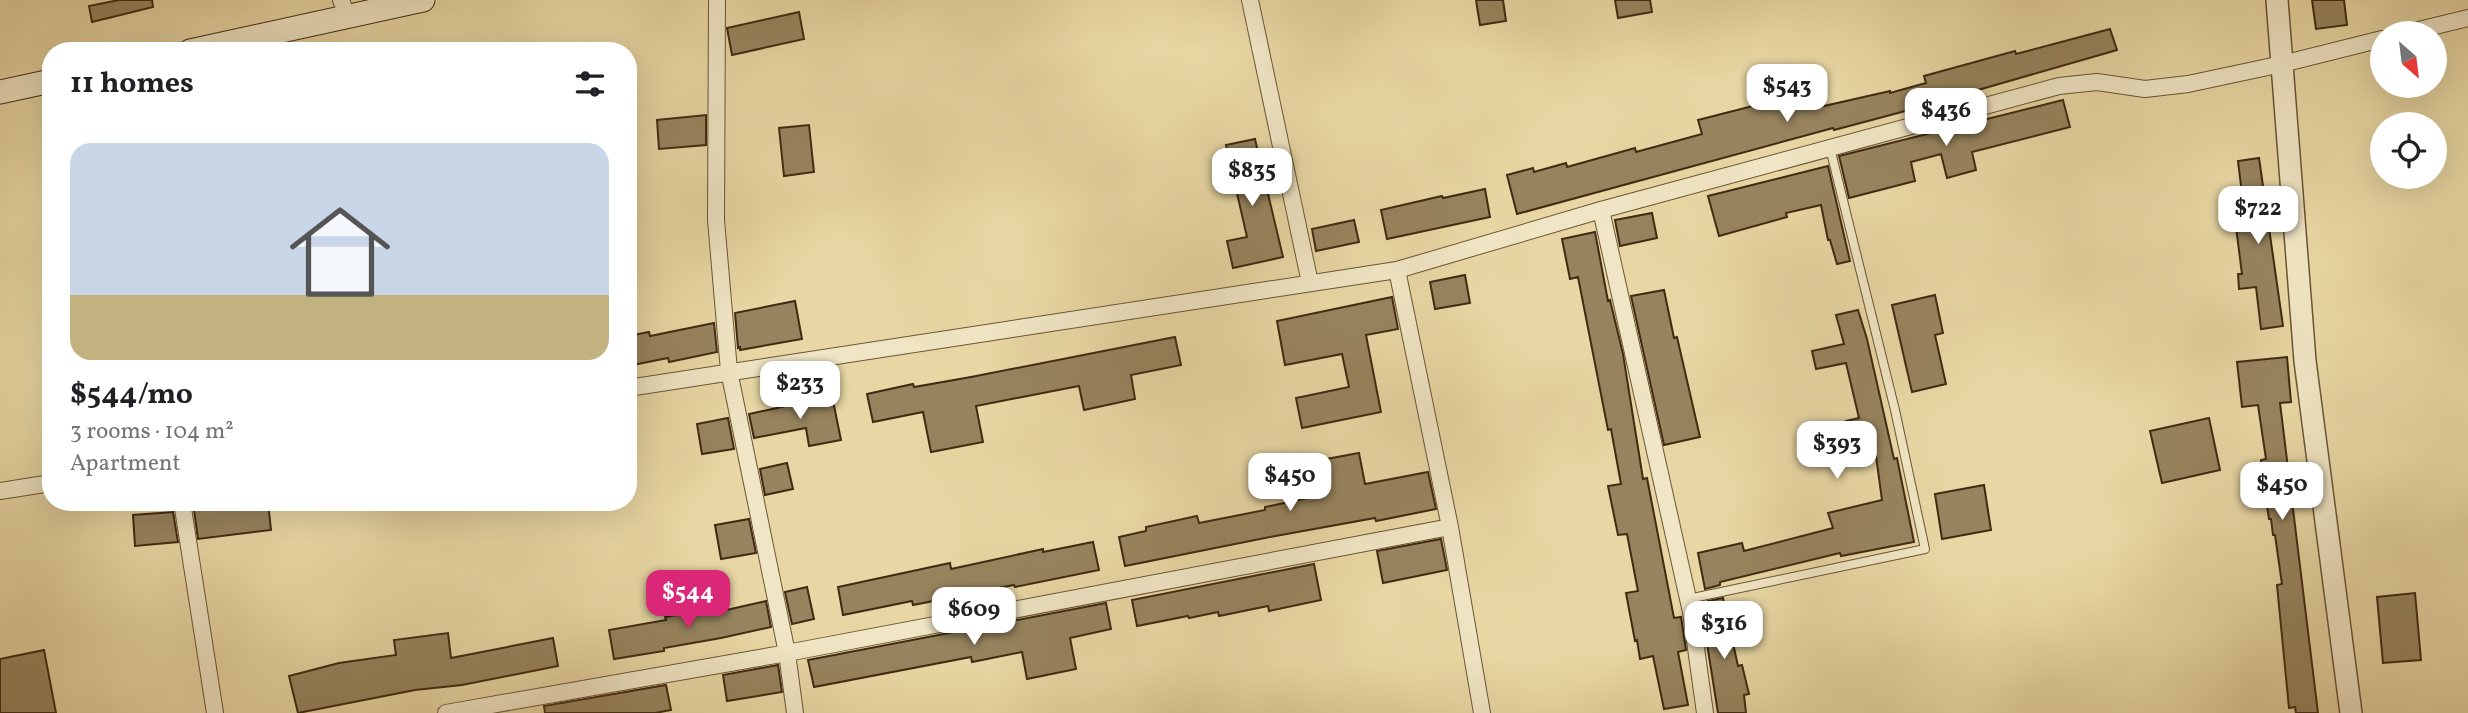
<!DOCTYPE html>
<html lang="en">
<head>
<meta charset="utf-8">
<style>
	:root { --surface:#fff; --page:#f6f6f6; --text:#202124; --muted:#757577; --accent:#db2777 }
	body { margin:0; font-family:Vollkorn,serif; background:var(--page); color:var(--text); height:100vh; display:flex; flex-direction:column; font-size:26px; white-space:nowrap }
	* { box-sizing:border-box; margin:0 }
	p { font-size:23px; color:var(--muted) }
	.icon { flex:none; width:38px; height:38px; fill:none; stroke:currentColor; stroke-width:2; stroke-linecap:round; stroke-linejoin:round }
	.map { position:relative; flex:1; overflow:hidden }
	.side { position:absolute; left:42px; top:42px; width:595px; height:469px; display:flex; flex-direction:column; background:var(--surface); border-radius:28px; box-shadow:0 7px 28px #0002 }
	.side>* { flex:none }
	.needle { width:46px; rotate:152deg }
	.tools { position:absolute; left:2370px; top:21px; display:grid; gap:14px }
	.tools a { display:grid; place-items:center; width:77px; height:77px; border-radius:50%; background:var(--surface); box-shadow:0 7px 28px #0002; font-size:35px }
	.price { position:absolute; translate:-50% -60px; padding:0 16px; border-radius:14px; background:#fff; color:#222; font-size:23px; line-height:46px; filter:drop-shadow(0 2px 4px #0008) }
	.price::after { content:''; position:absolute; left:50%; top:42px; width:21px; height:16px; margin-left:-10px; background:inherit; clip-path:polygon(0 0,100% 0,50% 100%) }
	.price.on { background:var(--accent); color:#fff }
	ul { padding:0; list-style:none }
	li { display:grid; align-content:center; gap:14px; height:371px; padding:0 28px }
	li span { display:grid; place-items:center; height:217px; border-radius:21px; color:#555 }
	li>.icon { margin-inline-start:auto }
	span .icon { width:126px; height:126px; fill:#fffc; stroke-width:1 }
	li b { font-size:30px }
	h2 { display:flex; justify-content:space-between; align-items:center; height:84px; padding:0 28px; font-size:30px }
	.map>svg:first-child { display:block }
</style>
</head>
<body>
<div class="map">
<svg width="2468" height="713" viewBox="0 0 2468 713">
	<rect width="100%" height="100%" fill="#e8d7a4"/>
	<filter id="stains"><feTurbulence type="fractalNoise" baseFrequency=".00286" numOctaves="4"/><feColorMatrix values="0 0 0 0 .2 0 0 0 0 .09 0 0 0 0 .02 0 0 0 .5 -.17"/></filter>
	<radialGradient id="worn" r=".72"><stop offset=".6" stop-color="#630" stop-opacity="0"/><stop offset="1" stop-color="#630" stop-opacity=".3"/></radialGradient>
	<path fill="#97845e" stroke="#402a12" stroke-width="2" d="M119 0H152L153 7 92 22 89 6Z
		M1476 0H1503L1506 21 1480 25Z
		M1615 0H1650L1652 12 1618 18Z
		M2312 0H2344L2347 25 2316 29Z
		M799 12 804 39 732 55 727 28Z
		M2110 29 2117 50 1898 113 1834 130 1833 128 1517 214 1507 175 1533 168 1534 172 1566 163 1567 167 1635 148 1636 152 1702 134 1698 120 1819 89 1824 106 1890 91V93L1926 83 1924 76 2015 51 2016 54Z
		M2063 100 2070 127 1972 152 1976 170 1947 178 1941 154 1911 162 1915 181 1849 198 1839 156Z
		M706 115V145L659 149 657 120Z
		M809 125 814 172 784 176 779 128Z
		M1255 139 1283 257 1233 268 1227 241 1247 237 1226 145Z
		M2259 158 2283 326 2261 329 2256 287 2239 289 2238 274H2242L2236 227 2246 226 2238 161Z
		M1828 166 1850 261 1837 264 1830 240H1828L1821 205 1786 213 1787 217 1719 236 1708 196Z
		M1485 189 1490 217 1387 239 1381 210 1442 196 1443 198Z
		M1652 213 1657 238 1620 246 1615 220Z
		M1354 220 1359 242 1316 251 1312 229Z
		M1595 232 1608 301 1610 300 1623 354 1643 479 1647 478 1674 618 1681 617 1686 650 1678 652 1688 705 1664 709 1653 656 1640 659 1637 640 1635 641 1626 593 1638 591 1627 534 1618 535 1608 486 1621 484 1611 429 1608 430 1578 277 1570 279 1562 239Z
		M1465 275 1470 303 1435 309 1430 282Z
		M1664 290 1674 338 1677 337 1700 437 1664 445 1631 296Z
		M1935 295 1943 333 1935 335 1946 384 1912 392 1892 305Z
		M1392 297 1398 329 1366 335 1381 412 1302 428 1296 398 1349 387 1342 354 1285 365 1277 321Z
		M795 301 802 339 740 350V347L738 348 735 313Z
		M1858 310 1867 339 1894 459 1897 458 1914 542 1841 556 1840 553 1720 582V585L1705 589 1698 553 1742 543 1744 551 1833 528 1828 513 1882 500 1876 456 1854 461 1846 421 1859 418 1846 363 1816 369 1812 351 1844 344 1836 315Z
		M714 323 717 352 669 362 668 358 628 366V336L649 332 650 336Z
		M1175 337 1181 365 1131 375 1135 399 1084 410 1079 386 976 406 983 442 931 452 923 412 873 422 867 394 913 384 914 387 971 377Z
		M2287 357 2291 402 2280 403 2318 713H2296L2295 707 2289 708 2277 585 2282 584 2275 535H2273L2271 519H2269L2265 493 2261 460 2266 459 2258 405 2242 407 2237 362Z
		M832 396 841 440 809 446 806 428 754 438 749 414Z
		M728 418 734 449 702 454 697 424Z
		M2209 418 2220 470 2162 483 2150 431Z
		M1359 453 1365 484 1428 472 1436 509 1376 521 1375 518 1270 537 1125 566 1119 537 1146 531V527L1197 516 1199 523 1265 510V507L1317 496 1310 462Z
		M787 463 793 489 765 495 760 469Z
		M1984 485 1991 530 1942 539 1935 494Z
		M211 502H268L271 530 198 539 194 510 212 508Z
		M173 512 178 542 135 546 133 515Z
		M749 519 756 553 721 559 715 525Z
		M1441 539 1447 570 1383 583 1377 551Z
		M1093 542 1099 570 1015 587 1014 585 913 605 912 601 843 615 838 587 950 563 951 569 1043 549V552Z
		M1314 564 1321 600 1269 611 1268 606 1219 616 1218 612 1189 618 1188 616 1137 626 1132 600Z
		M807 587 814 619 792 624 785 592Z
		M2415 593 2421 660 2383 663 2377 597Z
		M1723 598 1738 666 1742 665 1749 694 1744 695 1746 713H1718L1702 612 1710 610 1708 601Z
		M766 601 771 627 721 638 664 648V651L614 659 609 630 666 620 665 617 712 609 713 613Z
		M1106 603 1111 629 1070 638 1076 669 1027 679 1022 652 972 662 971 657 814 687 808 660Z
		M448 633 451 658 553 638 558 666 462 685 415 690 298 713 289 676 339 663 396 655 394 640Z
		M44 650 56 713H0V659Z
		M778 665 782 692 727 701 723 675Z
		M666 685 671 710 655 713H545L544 706Z"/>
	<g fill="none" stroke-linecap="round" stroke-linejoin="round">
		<g stroke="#6a5536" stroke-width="10">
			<path id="service" d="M1688 599 1925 549 1895 410 1830 148"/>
		</g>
		<g stroke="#6a5536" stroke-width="18">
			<path id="minor" d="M341 0 347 16
				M717 0 716 220 729 371 787 653 795 713
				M1250 0 1310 283
				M2406 33 2468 18
				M1601 210 1691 612 1705 713
				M1397 270 1450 527 1482 713
				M628 388 1397 270 1601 210 2059 86 2097 82 2145 89 2188 84 2282 64 2382 39
				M0 491 51 483
				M182 502 215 713
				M446 713 787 653 1450 527"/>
		</g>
		<g stroke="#6a5536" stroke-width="24">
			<path id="tertiary" d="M2277 0 2305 361 2351 713"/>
		</g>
		<g stroke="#402a12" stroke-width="25">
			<path id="secondary" d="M190 51 423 0
				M0 92 51 81"/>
		</g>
		<use href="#service" stroke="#f0e5c4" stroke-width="8"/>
		<use href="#minor" stroke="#f0e5c4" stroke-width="16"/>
		<use href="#tertiary" stroke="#f0e5c4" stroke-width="21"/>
		<use href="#secondary" stroke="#f0e5c4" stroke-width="23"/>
	</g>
	<rect width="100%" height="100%" filter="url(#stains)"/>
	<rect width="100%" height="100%" fill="url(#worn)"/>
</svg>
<div class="tools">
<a><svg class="needle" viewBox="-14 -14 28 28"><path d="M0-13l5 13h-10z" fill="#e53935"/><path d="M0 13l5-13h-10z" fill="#757577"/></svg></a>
<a><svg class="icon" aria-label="locate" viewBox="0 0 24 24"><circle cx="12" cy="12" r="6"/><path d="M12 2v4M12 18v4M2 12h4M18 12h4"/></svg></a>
</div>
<b class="price" style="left:1787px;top:124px">$543</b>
<b class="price" style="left:1946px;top:148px">$436</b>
<b class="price" style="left:1252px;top:208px">$835</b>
<b class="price" style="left:2258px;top:246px">$722</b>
<b class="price" style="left:800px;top:421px">$233</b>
<b class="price" style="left:1837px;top:481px">$393</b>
<b class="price" style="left:1290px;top:513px">$450</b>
<b class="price" style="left:2282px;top:522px">$450</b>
<b class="price on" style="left:688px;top:630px">$544</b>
<b class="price" style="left:974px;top:647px">$609</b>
<b class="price" style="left:1724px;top:661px">$316</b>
<section class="side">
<h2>11 homes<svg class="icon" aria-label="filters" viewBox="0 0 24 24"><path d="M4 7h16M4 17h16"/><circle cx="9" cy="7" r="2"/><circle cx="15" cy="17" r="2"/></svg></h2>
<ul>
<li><span style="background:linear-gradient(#c9d6e8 70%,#c2b280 0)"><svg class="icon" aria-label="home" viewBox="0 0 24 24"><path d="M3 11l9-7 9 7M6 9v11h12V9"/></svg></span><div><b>$544/mo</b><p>3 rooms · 104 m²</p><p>Apartment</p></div></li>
</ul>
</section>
</div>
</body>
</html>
